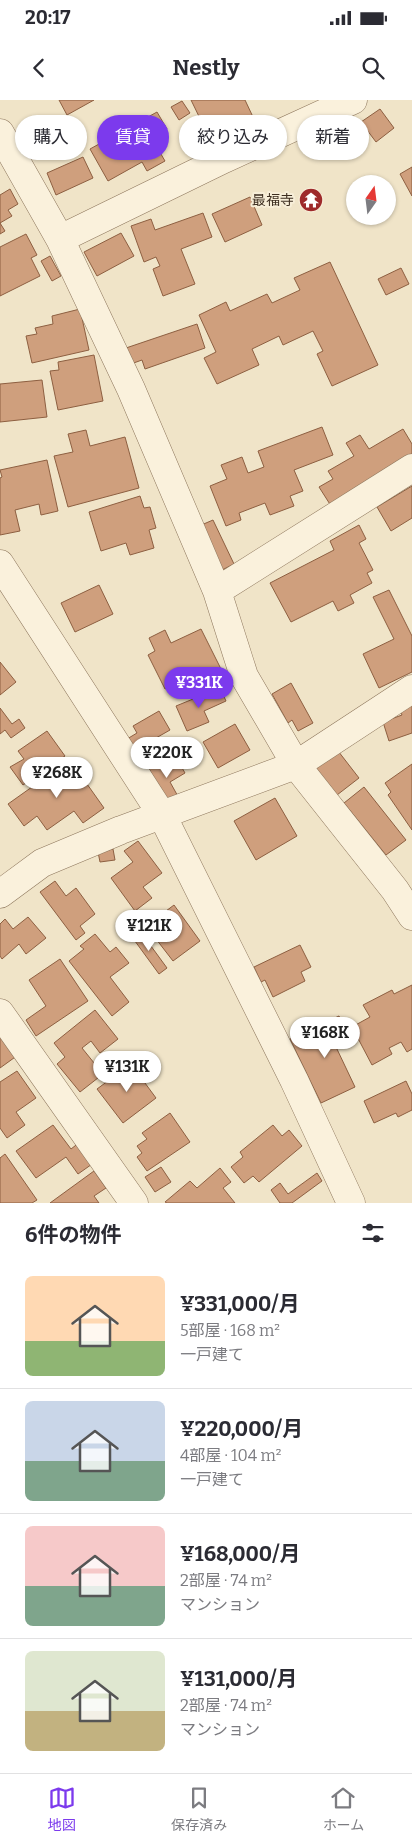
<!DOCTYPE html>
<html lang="ja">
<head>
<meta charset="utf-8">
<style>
	:root { --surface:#fff; --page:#f2f2f3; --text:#2b2b33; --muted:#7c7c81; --line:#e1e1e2; --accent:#7c3aed }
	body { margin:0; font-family:Bitter,"Noto Sans JP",serif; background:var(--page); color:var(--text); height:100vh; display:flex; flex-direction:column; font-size:19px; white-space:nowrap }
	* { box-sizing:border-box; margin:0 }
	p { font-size:16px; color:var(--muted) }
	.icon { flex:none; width:28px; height:28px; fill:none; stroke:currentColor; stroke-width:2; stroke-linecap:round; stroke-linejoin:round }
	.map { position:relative; height:1103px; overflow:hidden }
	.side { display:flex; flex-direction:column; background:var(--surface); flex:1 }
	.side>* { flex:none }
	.hud { position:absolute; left:15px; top:15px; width:382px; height:45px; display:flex; gap:10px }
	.needle { width:32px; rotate:14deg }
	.buttons { position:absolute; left:346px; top:75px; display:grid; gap:10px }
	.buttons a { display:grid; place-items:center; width:50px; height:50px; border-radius:50%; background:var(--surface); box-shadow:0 1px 4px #0004; font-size:25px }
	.price { position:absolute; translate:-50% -42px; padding:0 11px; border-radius:18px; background:#fff; color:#222; font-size:16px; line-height:32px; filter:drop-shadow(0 1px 2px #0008) }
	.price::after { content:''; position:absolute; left:50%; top:30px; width:15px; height:11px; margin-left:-8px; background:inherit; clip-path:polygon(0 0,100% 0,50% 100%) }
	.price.current { background:var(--accent); color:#fff }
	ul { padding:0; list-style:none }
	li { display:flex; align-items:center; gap:15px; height:125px; padding:0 25px }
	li+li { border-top:1px solid var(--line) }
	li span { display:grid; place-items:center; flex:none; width:140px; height:100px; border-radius:8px; color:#555 }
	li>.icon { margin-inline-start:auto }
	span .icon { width:60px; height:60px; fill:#fffc; stroke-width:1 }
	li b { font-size:21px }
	h2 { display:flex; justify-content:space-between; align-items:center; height:60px; padding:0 25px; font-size:21px }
	.pill { padding:0 18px; border-radius:22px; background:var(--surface); box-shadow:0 1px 4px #0004; font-size:18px; line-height:45px }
	.pill.current { background:var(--accent); color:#fff }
	.status { display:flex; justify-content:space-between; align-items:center; height:35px; padding:0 25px; background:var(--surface); direction:ltr }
	.status svg { height:14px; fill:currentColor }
	header { display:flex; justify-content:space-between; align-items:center; height:65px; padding:0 25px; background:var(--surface); font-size:22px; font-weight:700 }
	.tab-bar { display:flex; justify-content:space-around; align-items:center; height:70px; border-top:1px solid var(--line); background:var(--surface); font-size:14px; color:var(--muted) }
	.tab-bar a { display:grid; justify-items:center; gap:2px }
	.tab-bar .current { color:var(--accent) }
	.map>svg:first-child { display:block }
</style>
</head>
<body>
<div class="status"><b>20:17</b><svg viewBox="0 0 49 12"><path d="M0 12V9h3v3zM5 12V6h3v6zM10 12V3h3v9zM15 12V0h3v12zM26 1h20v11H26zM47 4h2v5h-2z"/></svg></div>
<header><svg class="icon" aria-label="back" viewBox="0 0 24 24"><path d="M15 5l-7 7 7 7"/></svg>Nestly<svg class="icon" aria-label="search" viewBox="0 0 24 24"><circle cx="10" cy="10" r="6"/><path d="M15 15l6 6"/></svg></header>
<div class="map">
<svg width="412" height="1103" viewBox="0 0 412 1103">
	<rect width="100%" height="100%" fill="#f0e4c8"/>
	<path fill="#cf9f7d" stroke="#8d5f41" d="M59 0H94L67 15Z
		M191 0H245L253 17 210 39Z
		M182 1 190 13 179 20 171 7Z
		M380 9 394 28 376 42 361 22Z
		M157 12 167 29 151 37 165 61 147 71 142 62 108 81 90 49Z
		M38 20 53 46 30 59 15 32Z
		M83 57 93 78 56 95 47 73Z
		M412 67V96L400 74Z
		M10 89 18 104 8 110 12 116 0 123 5 131 0 134V95Z
		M250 97 262 125 225 142 212 114Z
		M203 113 212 137 181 149 195 184 163 196 153 169 160 166 156 157 144 162 131 126 151 119 155 130Z
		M121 133 134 156 97 176 84 152Z
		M26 134 37 155 31 158 40 176 0 196V147Z
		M50 156 61 176 52 181 41 161Z
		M330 162 378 265 332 286 317 254 323 251 313 231 283 245 279 236 252 249 259 265 217 284 204 258 216 252 199 215 226 202 230 211 267 194 272 203 300 190 294 178Z
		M401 168 409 184 386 195 378 179Z
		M80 209 89 250 32 263 26 236 37 234 35 228 53 224 52 216Z
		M197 224 205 248 145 269 142 260 128 265 123 249Z
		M94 255 103 301 58 310 50 271 59 270 58 262Z
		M42 280 47 317 0 322V284Z
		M322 327 333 355 294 370 303 391 290 396 294 406 270 415 265 403 239 413 241 420 226 426 210 386 227 379 221 365 242 357 248 373 264 367 258 351Z
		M403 329 412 344V363L333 409 319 387 333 379 328 371 354 356 346 343 360 335 369 349Z
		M86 330 90 346 125 337 139 388 68 407 54 356 73 352 68 334Z
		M47 360 58 411 41 415 39 404 15 410 20 431 0 435V378L2 377 0 370Z
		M412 386V418L391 431 377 407Z
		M140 396 144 408 150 407 156 428 149 430 154 448 130 455 126 443 101 451 89 412Z
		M213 420 234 464 220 471 199 426Z
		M359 425 366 439 359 443 373 470 367 473 372 483 350 495 354 503 338 511 333 501 291 522 270 483 334 450 330 441Z
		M99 485 113 514 75 532 61 503Z
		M389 490 412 536V572L379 588 363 554 394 539 373 497Z
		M201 529 226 579 199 591 192 576 165 589 148 555 155 551 149 538 165 530 171 543Z
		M0 562 16 582 0 595Z
		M291 583 313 623 298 631 292 620 288 623 272 594Z
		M220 588 226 601 204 611 209 622 187 631 176 606Z
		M412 604V633L389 641 383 622 402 615 399 609Z
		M0 608 12 624 19 619 25 628 11 638 5 630 0 634Z
		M159 611 170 630 156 638 163 650 142 663 127 639 137 633 133 626Z
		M235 624 250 650 218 668 203 642Z
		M47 631 65 656 23 685 10 667 24 659 18 651Z
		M335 647 359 678 337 695 313 665Z
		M174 654 185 673 170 682 180 700 164 709 159 687 149 669Z
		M70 660 104 708 83 723 74 711 47 730 37 716 24 726 8 704Z
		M412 664V730L388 695 391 692 385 683Z
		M364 687 406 740 386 755 344 703Z
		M275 698 297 736 256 760 234 721Z
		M138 741 162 773 143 787 152 798 135 811 111 778 133 762 124 751Z
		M113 749 115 760 100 762 98 752Z
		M55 781 66 796 76 788 95 814 80 826 85 833 76 840 40 792Z
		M174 805 200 841 173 861 146 826Z
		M28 817 46 838 26 854 19 844 2 859 0 856V824L5 819 13 829Z
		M140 831 167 868 159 874 132 837Z
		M95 834 110 852 116 847 129 863 110 877 129 902 112 916 69 861 84 849 80 846Z
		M300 845 311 867 301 872 305 881 273 897 265 880 261 882 254 867Z
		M60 859 88 901 36 936 26 920 46 906 29 880Z
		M412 885V949L407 952 401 942 389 948 392 954 372 965 352 927 370 917 363 905 392 890 394 894Z
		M95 910 118 939 100 953 91 941 82 948 103 974 80 992 57 964 65 957 54 943Z
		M339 916 350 939 336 947 355 987 321 1003 290 939Z
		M0 930 18 955 0 968Z
		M131 964 156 998 123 1023 97 989Z
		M17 971 36 998 16 1012 25 1025 7 1038 0 1028V982Z
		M406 981 412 994V1010L398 1017 396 1013 374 1023 364 1001Z
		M170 1013 190 1042 147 1071 137 1057 142 1053 137 1046 147 1039 142 1033Z
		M53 1025 71 1049 80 1042 95 1062 78 1074 66 1057 36 1078 16 1051Z
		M273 1025 282 1036 289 1030 302 1046 259 1082 253 1076 244 1083 231 1067 243 1057 240 1052Z
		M5 1054 37 1100 32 1103H0V1058Z
		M161 1067 171 1082 155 1092 145 1077Z
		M220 1068 231 1082 223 1088 235 1103H167L165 1102 190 1081 197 1088Z
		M94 1071 106 1088 94 1096 99 1103H50Z
		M317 1073 322 1081 292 1103H280L271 1090 280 1083 288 1094Z"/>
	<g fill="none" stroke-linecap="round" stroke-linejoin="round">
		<g stroke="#8d765c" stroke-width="29">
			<path id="minor" d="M0 33 60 139 131 289 217 491 244 576 296 665 395 790 412 816
				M60 139 224 59 353 0
				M0 464 162 715 294 980 351 1103
				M217 491 412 368
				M0 794 42 763 121 730 296 665 412 589
				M0 913 134 1103"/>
		</g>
		<use href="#minor" stroke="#faf1dc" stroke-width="28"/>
	</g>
	<defs>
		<g id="temple-disc" transform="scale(1.25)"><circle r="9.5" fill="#9e2a2b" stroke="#f7eed8"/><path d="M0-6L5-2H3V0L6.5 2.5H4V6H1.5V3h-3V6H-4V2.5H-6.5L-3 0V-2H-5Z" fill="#fff"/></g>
	</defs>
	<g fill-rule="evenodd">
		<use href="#temple-disc" x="311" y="100"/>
	</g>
	<g text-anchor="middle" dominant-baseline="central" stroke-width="4" stroke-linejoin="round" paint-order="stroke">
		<g font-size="14" fill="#3d2e20" stroke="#f7eed8" text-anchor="end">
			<text x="294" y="100">最福寺</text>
		</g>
	</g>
</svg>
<div class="buttons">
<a><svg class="needle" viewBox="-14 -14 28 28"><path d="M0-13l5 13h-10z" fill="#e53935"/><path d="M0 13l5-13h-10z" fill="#7c7c81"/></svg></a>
</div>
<b class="price current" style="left:199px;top:609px">¥331K</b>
<b class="price" style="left:167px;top:679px">¥220K</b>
<b class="price" style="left:57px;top:699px">¥268K</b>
<b class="price" style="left:149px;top:852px">¥121K</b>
<b class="price" style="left:325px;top:959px">¥168K</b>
<b class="price" style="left:127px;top:993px">¥131K</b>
<div class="hud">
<a class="pill">購入</a>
<a class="pill current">賃貸</a>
<a class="pill">絞り込み</a>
<a class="pill">新着</a>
</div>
</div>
<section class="side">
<h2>6件の物件<svg class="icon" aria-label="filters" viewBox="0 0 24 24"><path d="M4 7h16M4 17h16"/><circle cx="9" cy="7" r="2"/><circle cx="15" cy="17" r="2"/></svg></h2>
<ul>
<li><span style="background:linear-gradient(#ffd9b3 65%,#8fb573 0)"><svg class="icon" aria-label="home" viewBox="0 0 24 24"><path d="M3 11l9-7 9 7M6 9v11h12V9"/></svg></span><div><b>¥331,000/月</b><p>5部屋 · 168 m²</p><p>一戸建て</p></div></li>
<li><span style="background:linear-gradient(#c9d6e8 60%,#7fa58c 0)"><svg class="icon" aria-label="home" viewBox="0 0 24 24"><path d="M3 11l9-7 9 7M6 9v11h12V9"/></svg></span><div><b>¥220,000/月</b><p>4部屋 · 104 m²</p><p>一戸建て</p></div></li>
<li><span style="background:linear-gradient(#f6c9c9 60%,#7fa58c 0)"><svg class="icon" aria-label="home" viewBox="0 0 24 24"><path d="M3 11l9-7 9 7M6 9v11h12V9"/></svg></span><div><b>¥168,000/月</b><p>2部屋 · 74 m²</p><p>マンション</p></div></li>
<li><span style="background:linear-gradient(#dfe7d0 60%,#c2b280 0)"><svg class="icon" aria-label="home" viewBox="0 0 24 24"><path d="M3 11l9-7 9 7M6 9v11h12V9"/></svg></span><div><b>¥131,000/月</b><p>2部屋 · 74 m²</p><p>マンション</p></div></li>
</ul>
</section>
<nav class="tab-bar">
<a class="current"><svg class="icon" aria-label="map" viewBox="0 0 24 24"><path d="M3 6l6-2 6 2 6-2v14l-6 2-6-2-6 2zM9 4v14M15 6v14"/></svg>地図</a>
<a><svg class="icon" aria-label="saved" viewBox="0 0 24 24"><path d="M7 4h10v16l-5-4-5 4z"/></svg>保存済み</a>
<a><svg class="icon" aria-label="home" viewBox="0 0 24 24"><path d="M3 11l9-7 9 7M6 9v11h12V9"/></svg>ホーム</a>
</nav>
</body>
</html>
